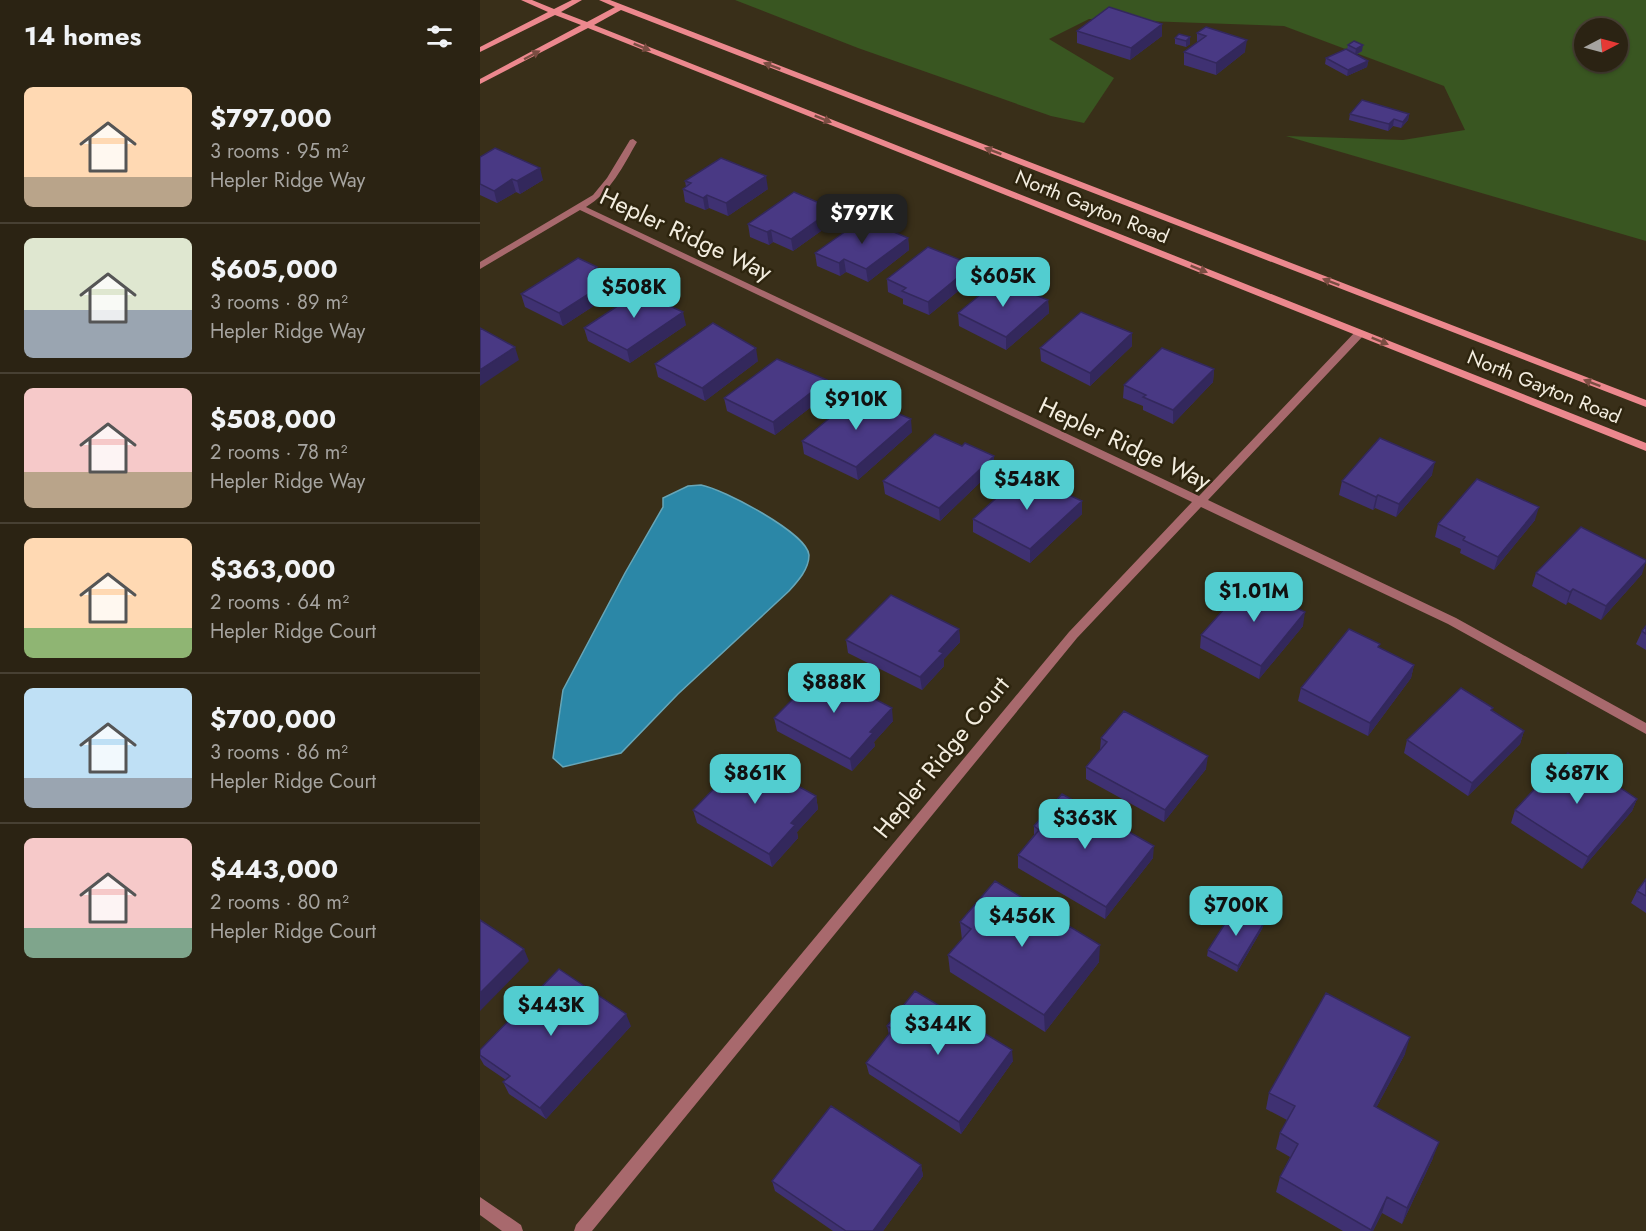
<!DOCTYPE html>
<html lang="en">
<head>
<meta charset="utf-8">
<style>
	:root { --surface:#2b2313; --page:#372f21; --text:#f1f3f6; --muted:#a6a4a0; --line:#474033; --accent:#52cdd0 }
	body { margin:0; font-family:Jost,sans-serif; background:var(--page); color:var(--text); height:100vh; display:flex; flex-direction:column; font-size:22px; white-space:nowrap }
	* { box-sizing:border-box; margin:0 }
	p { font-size:20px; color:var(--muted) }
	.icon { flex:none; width:33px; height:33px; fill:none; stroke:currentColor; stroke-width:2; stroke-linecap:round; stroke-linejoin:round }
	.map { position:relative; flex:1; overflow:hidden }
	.drawer { display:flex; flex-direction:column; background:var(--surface); width:480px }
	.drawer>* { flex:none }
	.needle { width:39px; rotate:84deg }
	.fabs { position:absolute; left:1094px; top:18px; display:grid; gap:12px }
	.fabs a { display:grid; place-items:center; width:54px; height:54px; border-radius:50%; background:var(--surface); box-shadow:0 2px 4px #0004,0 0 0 2px var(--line); font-size:30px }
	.price { position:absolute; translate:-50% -51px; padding:0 14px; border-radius:12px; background:var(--accent); color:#111; font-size:20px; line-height:39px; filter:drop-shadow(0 2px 3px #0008) }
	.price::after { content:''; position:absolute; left:50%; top:36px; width:18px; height:14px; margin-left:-9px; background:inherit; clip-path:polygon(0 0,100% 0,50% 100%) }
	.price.selected { background:#222; color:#fff }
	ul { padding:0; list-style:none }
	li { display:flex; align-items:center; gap:18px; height:150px; padding:0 24px }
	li+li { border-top:2px solid var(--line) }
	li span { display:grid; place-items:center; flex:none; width:168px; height:120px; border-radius:9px; color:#555 }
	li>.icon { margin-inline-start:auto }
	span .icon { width:72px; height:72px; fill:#fffc; stroke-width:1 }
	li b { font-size:26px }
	h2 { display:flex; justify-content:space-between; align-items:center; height:72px; padding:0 24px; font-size:26px }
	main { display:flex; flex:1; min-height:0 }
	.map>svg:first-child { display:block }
</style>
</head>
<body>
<main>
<section class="drawer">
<h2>14 homes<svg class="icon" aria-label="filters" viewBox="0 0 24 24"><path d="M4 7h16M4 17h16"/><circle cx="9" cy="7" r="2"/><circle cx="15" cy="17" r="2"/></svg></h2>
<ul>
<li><span style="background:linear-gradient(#ffd9b3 75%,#b9a48a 0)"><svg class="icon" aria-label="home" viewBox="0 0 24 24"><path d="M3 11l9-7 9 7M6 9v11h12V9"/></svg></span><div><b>$797,000</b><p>3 rooms · 95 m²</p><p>Hepler Ridge Way</p></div></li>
<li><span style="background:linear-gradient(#dfe7d0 60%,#9aa5b1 0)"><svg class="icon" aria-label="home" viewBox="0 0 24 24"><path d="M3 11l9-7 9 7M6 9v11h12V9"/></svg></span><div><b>$605,000</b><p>3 rooms · 89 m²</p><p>Hepler Ridge Way</p></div></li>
<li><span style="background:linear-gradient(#f6c9c9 70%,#b9a48a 0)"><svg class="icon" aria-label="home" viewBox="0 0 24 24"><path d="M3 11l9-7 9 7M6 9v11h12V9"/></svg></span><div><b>$508,000</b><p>2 rooms · 78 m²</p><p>Hepler Ridge Way</p></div></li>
<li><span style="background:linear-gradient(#ffd9b3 75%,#8fb573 0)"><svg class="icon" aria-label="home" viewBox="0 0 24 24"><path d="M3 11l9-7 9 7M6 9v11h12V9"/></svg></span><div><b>$363,000</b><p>2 rooms · 64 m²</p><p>Hepler Ridge Court</p></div></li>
<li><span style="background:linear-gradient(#bfe0f5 75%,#9aa5b1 0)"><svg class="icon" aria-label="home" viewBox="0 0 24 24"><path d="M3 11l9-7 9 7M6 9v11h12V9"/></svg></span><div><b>$700,000</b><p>3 rooms · 86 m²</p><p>Hepler Ridge Court</p></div></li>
<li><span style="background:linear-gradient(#f6c9c9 75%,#7fa58c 0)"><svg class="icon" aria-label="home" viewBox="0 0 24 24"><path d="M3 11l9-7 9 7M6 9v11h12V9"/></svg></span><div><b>$443,000</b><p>2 rooms · 80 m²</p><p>Hepler Ridge Court</p></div></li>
</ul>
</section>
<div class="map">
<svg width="1166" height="1231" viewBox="0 0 1166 1231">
	<rect width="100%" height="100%" fill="#392f19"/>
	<path fill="#395621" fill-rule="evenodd" d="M255 0H1166V241L806 136 923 140 985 130 964 86 804 26 609 19 569 39 634 78 604 123 571 116 378 48ZM1104 28H1137V62H1104Z"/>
	<path fill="#2b87a7" stroke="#67a6b8" stroke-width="1.5" d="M221 485C243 489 327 533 329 555 329 569 318 581 309 591L198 694 141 753 83 767 73 758 83 690 145 573 183 507V498L208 486Z"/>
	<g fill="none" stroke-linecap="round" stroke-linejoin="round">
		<path fill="#a8696d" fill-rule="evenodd" d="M153 139 157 142C143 166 131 192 106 207L719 496 876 331H884V335L728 500 976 618 1166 723V734L968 624 721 507 597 638 112 1231H94L96 1225 589 632 712 502 100 210 0 269V262L113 195 127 178 150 140Z
			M0 1197 41 1225 43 1231H22L0 1215Z"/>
		<path fill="#ec888e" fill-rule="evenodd" d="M41 0H52L74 9 92 0H102L81 12 107 22 135 7 119 0H130L1166 400V407L141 10 114 25 1166 443V451L108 28 0 84V79L101 25 75 15 0 52V47L68 12Z"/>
	</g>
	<path fill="#3f3172" d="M682 24V36L650 60 597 43V31Z
		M726 27 765 52 736 75 704 65V52L717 43V33Z
		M710 37V44L706 47 695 44V38Z
		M868 45 882 51 876 55 888 61 887 67 867 76 845 64 846 58 867 50Z
		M870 114H929L928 120 921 128 913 126 908 131 869 120Z
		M0 157 63 180 40 194 36 192 17 203 0 195Z
		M205 181 288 189 248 216 229 208 225 210 205 202 203 189 206 187Z
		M355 221 313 251 293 242 289 245 270 237 268 224Z
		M428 238 429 250 388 282 366 272 360 276 337 266 335 253Z
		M117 267 119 273 132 279 135 292 83 326 45 307 41 294Z
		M494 278 449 315 423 304V299L408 292 407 279Z
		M186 298 187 304 206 325 150 363 108 341 104 328Z
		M568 300 569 313 526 350 479 326 478 313Z
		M652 346 610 386 561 361 560 348Z
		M278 361 225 401 178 377 175 364Z
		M734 369 733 382 693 424 663 410V406L643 398 644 385Z
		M349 393 295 435 247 411 244 398Z
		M432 432 378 480 324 454 322 441Z
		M514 469 460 521 405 494 403 481Z
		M952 475 916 517 895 508 893 510 859 495 862 481Z
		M602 501V514L550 563 493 532V519Z
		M1055 520 1014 570 980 553 981 549 955 537 958 524Z
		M1056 573 1162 574 1121 620 1088 602 1086 605 1052 586Z
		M799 600 823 626 779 679 720 648 721 635Z
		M1166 626V650L1156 644 1162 631Z
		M479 629 480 642 464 659V666L442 690 368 653 366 640Z
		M899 648 934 665 931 678 888 736 818 701 821 688Z
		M294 718 413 721 394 742 395 746 372 771 297 731Z
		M1044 731 1040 744 988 796 924 753 927 740Z
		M621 738 726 769 684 822 606 779V767L620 750Z
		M336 796 338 809 317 832 318 838 292 867 217 823 213 810Z
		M1157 799 1152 811 1102 869 1031 823 1035 810Z
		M554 826 673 858 625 919 538 868V855L554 835Z
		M1166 879V913L1151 903 1157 891Z
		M480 922 619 962 565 1032 470 972 468 955 482 940Z
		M784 923 782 929 757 972 727 956 728 950Z
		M151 1026 66 1119 29 1094 23 1082 26 1080 4 1065 0 1058V1050Z
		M407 1026 533 1061 481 1134 389 1074 386 1063 409 1035Z
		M925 1054 896 1108 953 1158 922 1224 902 1213 893 1231H863L796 1192 800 1177 810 1157 796 1149 800 1133 807 1120 786 1109 789 1093Z
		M441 1165 443 1176 403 1231H353L295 1191 292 1181Z"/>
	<path fill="#33285c" d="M682 24V36L650 60 651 48Z
		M710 37V44L706 47V41Z
		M767 40 765 52 736 75V63Z
		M883 45 882 51 875 55 876 49Z
		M888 61 887 67 867 76 868 70Z
		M929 114 928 120 921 128 923 122Z
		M914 119 913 126 908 131 909 124Z
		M60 168 63 180 40 194 37 181Z
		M286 176 288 189 248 216 246 203Z
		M32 179 36 192 17 203 14 191Z
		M227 195 229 208 225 210 223 198Z
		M353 209 355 221 313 251 311 239Z
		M291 230 293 242 289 245 287 232Z
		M428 238 429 250 388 282 386 269Z
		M364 259 366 272 360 276 359 263Z
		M493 265 494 278 449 315 448 302Z
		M132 279 135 292 83 326 79 313Z
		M186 298 189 311 181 302Z
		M568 300 569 313 526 350V337Z
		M203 312 206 325 150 363 147 350Z
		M652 333V346L610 386V373Z
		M35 347 39 360 0 386V370Z
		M276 348 278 361 225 401 222 388Z
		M734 369 733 382 693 424V410Z
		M347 380 349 393 295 435 293 422Z
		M431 419 432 432 378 480 376 467Z
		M514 456V469L460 521 459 508Z
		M955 462 952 475 916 517 919 504Z
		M898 495 895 508 893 510 896 497Z
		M602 501V514L550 563V549Z
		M1059 507 1055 520 1014 570 1018 557Z
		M1166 562 1162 574 1121 620 1126 606Z
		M1093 589 1088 602 1086 605 1090 592Z
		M825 612 823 626 779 679 781 666Z
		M479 629 480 642 464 659V666L442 690 440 677 459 651Z
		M934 665 931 678 888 736 890 723Z
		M412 708 413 721 394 742 395 746 372 771 370 759 390 732Z
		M1044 731 1040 744 988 796 992 783Z
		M728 756 726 769 684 822 685 810Z
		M336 796 338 809 317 832 318 838 292 867 289 854 311 823Z
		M1157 799 1152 811 1102 869 1108 857Z
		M674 846 673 858 625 919 626 907Z
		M784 923 782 929 757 972 758 966Z
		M620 945 619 962 565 1032 564 1015Z
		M44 949 49 961 0 1011V993Z
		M146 1014 151 1026 66 1119 60 1108Z
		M930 1037 925 1054 888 1123 894 1106Z
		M532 1050 533 1061 481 1134 479 1122Z
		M959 1142 953 1158 922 1224 927 1208Z
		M441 1165 443 1176 403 1231H393Z
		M907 1197 902 1213 893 1231H891Z"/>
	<path fill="#493984" stroke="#33285c" stroke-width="1.5" d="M629 7 682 24 651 48 597 31Z
		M726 27 767 40 736 63 704 52 726 36 717 33Z
		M699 34 710 37 706 41 695 38Z
		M874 41 883 45 876 49 868 45Z
		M866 49 888 61 868 70 846 58Z
		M882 100 929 114 923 122 914 119 909 124 870 114Z
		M15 148 60 168 37 181 32 179 14 191 0 184V157Z
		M241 158 286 176 246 203 227 195 223 198 203 189 211 183 205 181Z
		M314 192 353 209 311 239 291 230 287 232 268 224Z
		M383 219 428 238 386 269 364 259 359 263 335 253Z
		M448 247 493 265 448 302 422 291 426 288 407 279Z
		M98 258 117 267 113 270 132 279 79 313 41 294Z
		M518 280 568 300 526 337 478 313Z
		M165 288 186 298 181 302 203 312 147 350 104 328Z
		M601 312 652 333 610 373 560 348Z
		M233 323 276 348 222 388 175 364Z
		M0 328 35 347 0 370Z
		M682 348 734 369 693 410 663 397 666 395 644 385Z
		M297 359 347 380 293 422 244 398Z
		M376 396 431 419 376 467 322 441Z
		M455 434 482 446 485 443 514 456 459 508 403 481Z
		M900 438 955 462 919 504 898 495 896 497 862 481Z
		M543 474 602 501 550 549 493 519Z
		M997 479 1059 507 1018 557 983 540 985 537 958 524Z
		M1101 527 1166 560V562L1126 606 1093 589 1090 592 1056 573Z
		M770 580 800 594 796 598 825 612 781 666 721 635Z
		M411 595 479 629 459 651 463 653 440 677 366 640Z
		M1166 626V634L1162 631Z
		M869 629 900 644 898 647 934 665 890 723 821 688Z
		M341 671 412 708 390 732 393 733 370 759 294 718Z
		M981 688 1013 708 1011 710 1044 731 992 783 927 740Z
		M644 711 728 756 685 810 606 767 627 742 621 738Z
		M1088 753 1157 799 1108 857 1035 810Z
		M265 757 336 796 311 823 315 825 289 854 213 810Z
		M582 794 674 846 626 907 538 855 559 830 554 826Z
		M1166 879V896L1157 891Z
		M515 881 620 945 564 1015 468 955 491 929 480 922Z
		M755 908 784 923 758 966 728 950Z
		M0 920 44 949 0 993Z
		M79 969 146 1014 60 1108 23 1082 30 1076 0 1055V1050Z
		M435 991 532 1050 479 1122 386 1063 413 1029 407 1026Z
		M846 993 930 1037 894 1106 959 1142 927 1208 907 1197 891 1230 800 1177 818 1144 800 1133 815 1106 789 1093Z
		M351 1106 441 1165 393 1231H366L292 1181Z"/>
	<defs><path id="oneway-solid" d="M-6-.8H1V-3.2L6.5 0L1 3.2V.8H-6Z" transform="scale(1.5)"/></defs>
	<g fill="#7a4d42">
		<use href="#oneway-solid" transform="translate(162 47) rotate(22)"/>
		<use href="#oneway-solid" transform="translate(52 55) rotate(-28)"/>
		<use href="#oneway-solid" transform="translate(292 66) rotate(-159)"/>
		<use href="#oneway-solid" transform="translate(343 119) rotate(22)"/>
		<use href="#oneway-solid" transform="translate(513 151) rotate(-159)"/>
		<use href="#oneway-solid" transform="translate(719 269) rotate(22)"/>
		<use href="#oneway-solid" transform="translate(851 282) rotate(-159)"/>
		<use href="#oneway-solid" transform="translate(900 341) rotate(22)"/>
		<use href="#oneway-solid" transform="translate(1112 383) rotate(-159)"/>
	</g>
	<g text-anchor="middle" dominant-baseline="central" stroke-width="5" stroke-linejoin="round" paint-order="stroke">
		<g font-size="20" fill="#f3eddf" stroke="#2e250f">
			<text transform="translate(612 207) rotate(22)">North Gayton Road</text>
			<text transform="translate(1064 387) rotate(22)">North Gayton Road</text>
		</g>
		<g font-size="24" fill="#f3eddf" stroke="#2e250f">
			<text transform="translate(206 234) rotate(25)">Hepler Ridge Way</text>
			<text transform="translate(645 443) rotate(25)">Hepler Ridge Way</text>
			<text transform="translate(461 757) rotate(-51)">Hepler Ridge Court</text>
		</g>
	</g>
</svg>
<div class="fabs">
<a><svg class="needle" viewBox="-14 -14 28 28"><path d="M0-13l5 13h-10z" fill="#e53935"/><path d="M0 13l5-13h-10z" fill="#a6a4a0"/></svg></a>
</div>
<b class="price selected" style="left:382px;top:245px">$797K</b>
<b class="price" style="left:523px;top:308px">$605K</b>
<b class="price" style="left:154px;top:319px">$508K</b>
<b class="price" style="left:376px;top:431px">$910K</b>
<b class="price" style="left:547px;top:511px">$548K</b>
<b class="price" style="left:774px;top:623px">$1.01M</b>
<b class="price" style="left:354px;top:714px">$888K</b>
<b class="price" style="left:275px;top:805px">$861K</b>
<b class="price" style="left:1097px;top:805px">$687K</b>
<b class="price" style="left:605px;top:850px">$363K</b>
<b class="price" style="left:756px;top:937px">$700K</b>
<b class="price" style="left:542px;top:948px">$456K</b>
<b class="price" style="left:71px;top:1037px">$443K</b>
<b class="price" style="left:458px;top:1056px">$344K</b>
</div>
</main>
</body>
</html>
